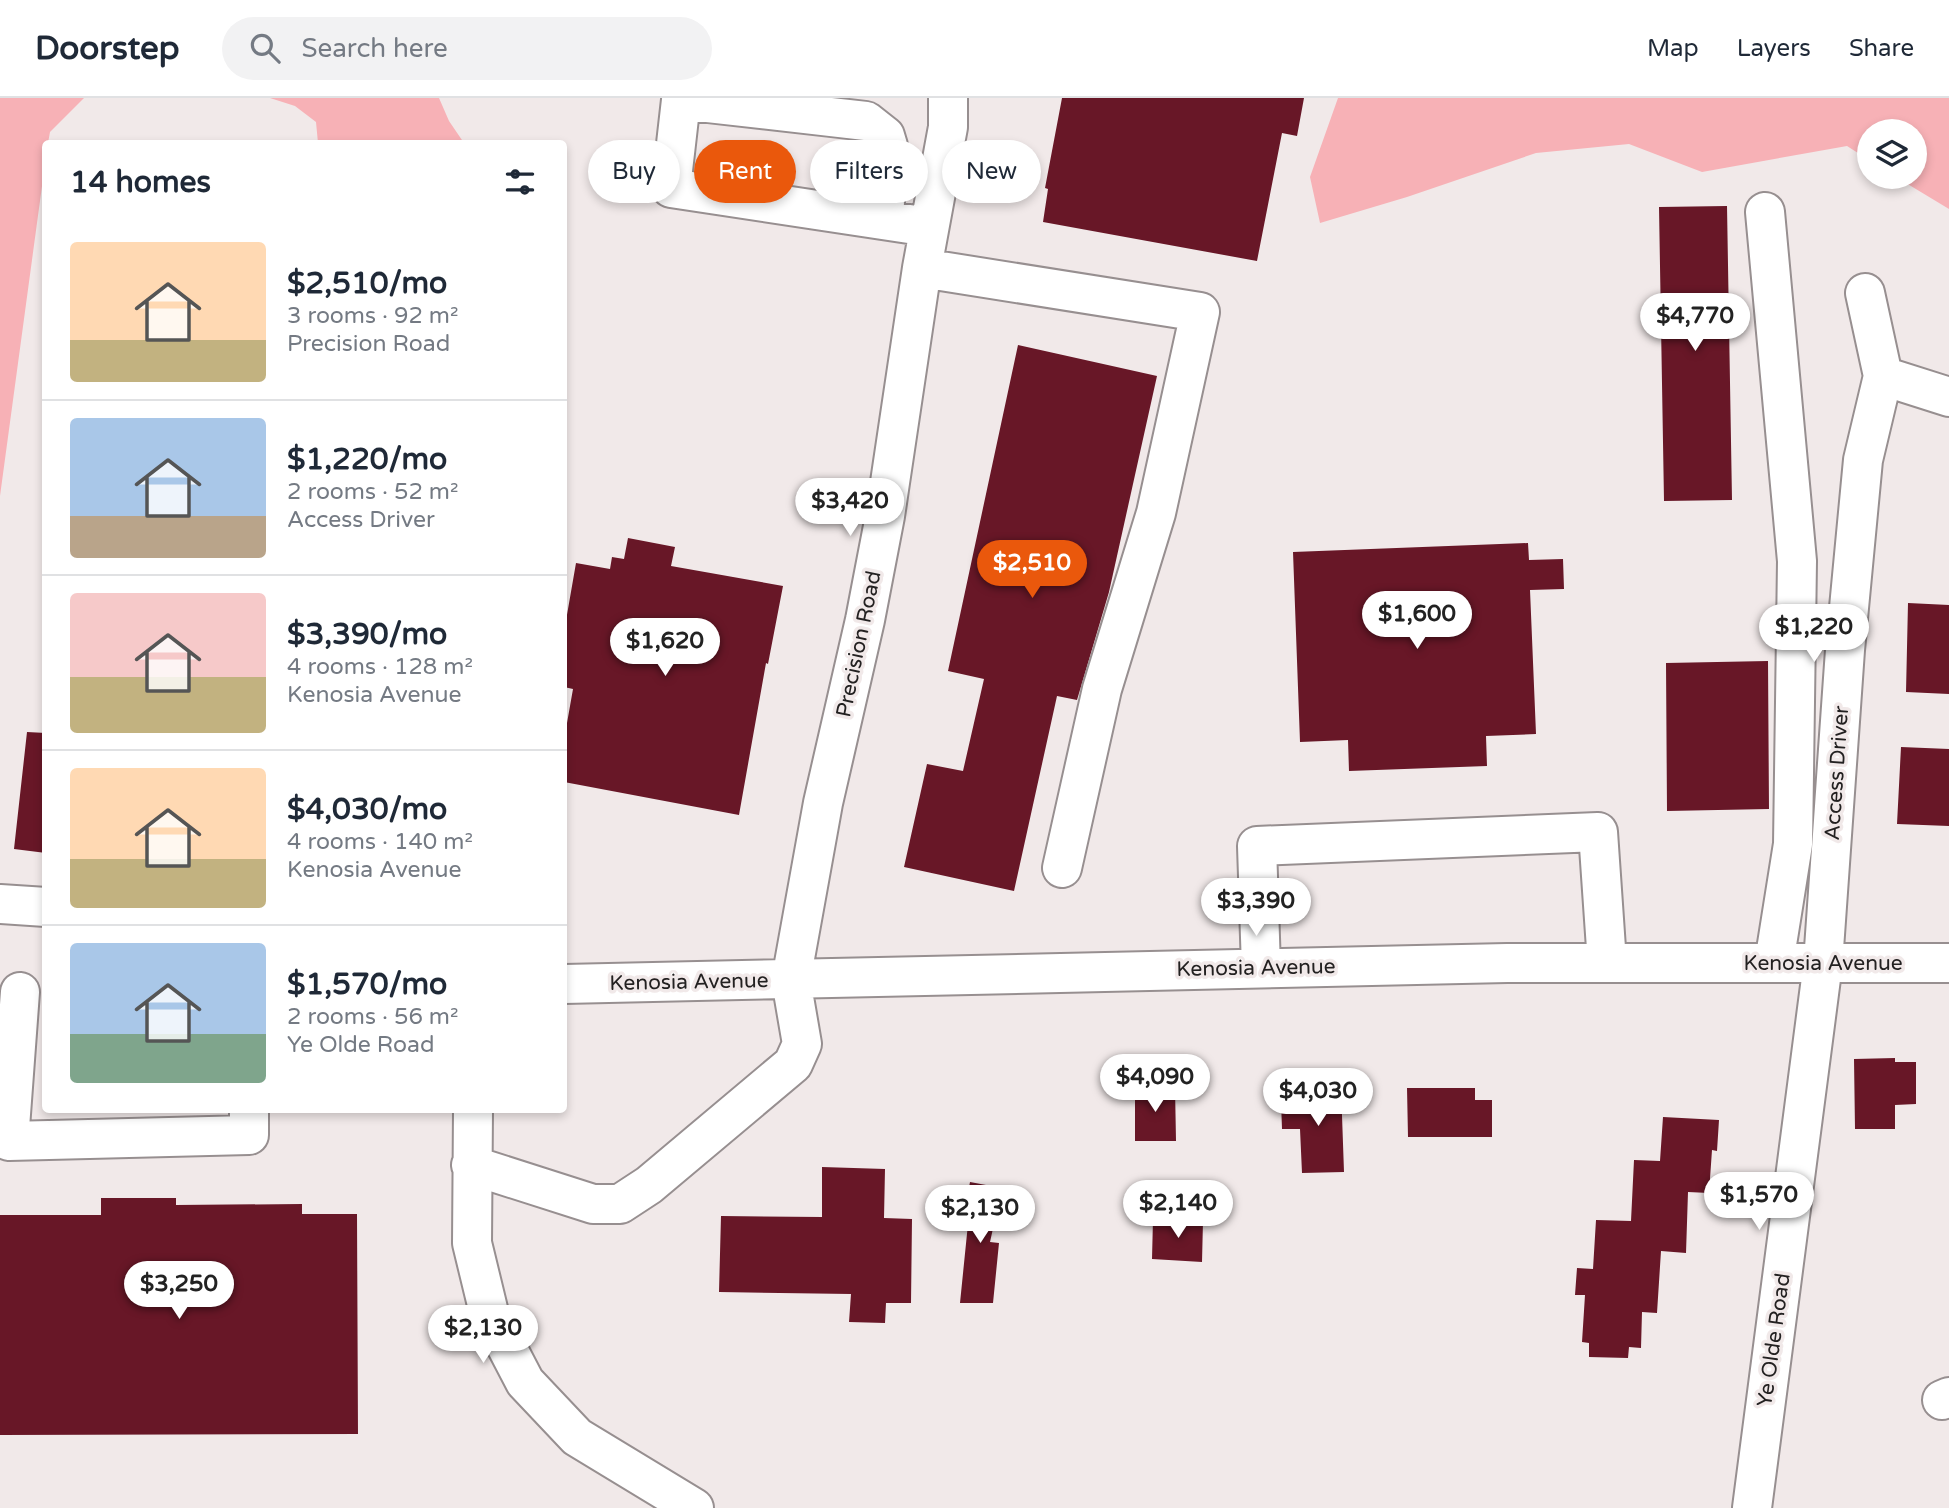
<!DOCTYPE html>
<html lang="en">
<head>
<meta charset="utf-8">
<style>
	:root { --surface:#fff; --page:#f2f2f3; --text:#1f2937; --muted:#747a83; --line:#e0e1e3; --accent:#ea580c }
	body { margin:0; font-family:"Varela Round",sans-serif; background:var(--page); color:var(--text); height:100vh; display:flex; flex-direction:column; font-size:26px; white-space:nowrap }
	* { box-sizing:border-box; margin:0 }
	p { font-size:23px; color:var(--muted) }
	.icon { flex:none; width:38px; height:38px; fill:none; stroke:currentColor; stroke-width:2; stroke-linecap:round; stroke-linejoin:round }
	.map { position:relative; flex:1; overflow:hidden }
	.side { position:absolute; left:42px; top:42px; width:525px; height:973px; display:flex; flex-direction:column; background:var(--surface); border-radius:7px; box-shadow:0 4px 10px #0003 }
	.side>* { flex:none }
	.hud { position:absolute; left:588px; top:42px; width:665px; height:63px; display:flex; gap:14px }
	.fabs { position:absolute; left:1857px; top:21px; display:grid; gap:14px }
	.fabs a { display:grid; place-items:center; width:70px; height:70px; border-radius:50%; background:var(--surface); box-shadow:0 4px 10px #0003; font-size:35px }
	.price { position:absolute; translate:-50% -60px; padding:0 16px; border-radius:24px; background:#fff; color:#222; font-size:23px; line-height:46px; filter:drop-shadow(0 2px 4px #0008) }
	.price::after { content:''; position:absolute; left:50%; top:42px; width:21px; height:16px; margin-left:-10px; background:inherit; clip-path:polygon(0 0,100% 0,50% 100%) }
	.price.active { background:var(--accent); color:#fff }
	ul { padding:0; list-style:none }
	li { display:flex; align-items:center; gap:21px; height:175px; padding:0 28px }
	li+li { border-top:2px solid var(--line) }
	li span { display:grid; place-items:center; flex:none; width:196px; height:140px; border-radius:7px; color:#555 }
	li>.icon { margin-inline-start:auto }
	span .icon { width:84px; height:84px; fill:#fffc; stroke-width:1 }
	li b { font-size:30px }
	h2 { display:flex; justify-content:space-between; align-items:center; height:84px; padding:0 28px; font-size:30px }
	.tag { padding:0 24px; border-radius:32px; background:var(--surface); box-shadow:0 4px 10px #0003; font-size:24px; line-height:63px }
	.tag.active { background:var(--accent); color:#fff }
	header { display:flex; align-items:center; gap:42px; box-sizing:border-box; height:98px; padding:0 35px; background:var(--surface); border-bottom:2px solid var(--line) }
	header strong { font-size:33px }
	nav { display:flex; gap:38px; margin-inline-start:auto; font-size:24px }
	.search { width:490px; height:63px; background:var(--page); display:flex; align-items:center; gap:18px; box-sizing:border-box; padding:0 24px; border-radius:38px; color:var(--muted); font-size:26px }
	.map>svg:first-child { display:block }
</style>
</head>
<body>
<header>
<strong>Doorstep</strong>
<div class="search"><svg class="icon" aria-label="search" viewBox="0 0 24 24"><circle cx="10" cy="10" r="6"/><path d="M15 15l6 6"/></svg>Search here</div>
<nav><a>Map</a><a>Layers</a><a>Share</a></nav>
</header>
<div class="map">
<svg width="1949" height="1410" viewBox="0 0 1949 1410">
	<rect width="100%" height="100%" fill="#f1e9e9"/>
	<path fill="#f7b1b6" d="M0 0H84L50 34 48 45 46 46 45 66 0 398Z
		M270 0H439L449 23 464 45H318L316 24 295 8Z
		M1338 0H1949V111L1896 79H1914V33H1869V62L1847 48 1702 74 1629 46 1536 55 1407 99 1320 125 1310 79Z"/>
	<path fill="#681727" d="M1062 0H1304L1297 38 1282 35 1257 163 1043 124 1048 91 1045 90Z
		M1727 108 1732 402 1664 403 1659 109Z
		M1018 247 1157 278 1109 494 1077 602 1057 598 1014 793 904 769 927 666 963 673 984 581 948 573Z
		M628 440 675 449 671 468 783 488 768 566 766 565 739 717 564 684V642L573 591 564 589V534L576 465 610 471 612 459 624 461Z
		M1528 445 1529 462 1563 461 1564 491 1530 492 1536 636 1486 638 1487 668 1349 673 1348 642 1300 644 1293 454Z
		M1908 505 1949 507V596L1906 594Z
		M1768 563 1769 711 1667 713 1666 565Z
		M27 634 46 635V755L14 751Z
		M1901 649 1949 651V728L1897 726Z
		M1895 960V964H1916V1006L1895 1007V1031H1855L1854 961Z
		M1148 989H1175L1176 1043H1135V991Z
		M1341 989 1344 1074 1302 1075 1300 1031H1282L1281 1003 1299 1002V991Z
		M1407 990H1475V1002H1492V1039H1408Z
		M1663 1019 1719 1022 1717 1053 1712 1052 1709 1095 1688 1094 1686 1155 1661 1153 1657 1215 1642 1214 1641 1250 1629 1249 1628 1260 1589 1259V1245L1582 1244 1585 1197H1575L1577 1170 1593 1171 1596 1122 1631 1123 1634 1062 1660 1063Z
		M822 1069 885 1071 884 1120 912 1121 911 1205H886L885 1225 849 1224 851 1196 719 1194 721 1118 822 1119Z
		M970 1084 1002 1090 990 1144 999 1145 993 1205H960L969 1116 964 1115Z
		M101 1100H176V1107L302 1106V1116H357L358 1336 0 1337V1117H101Z
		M1153 1121 1203 1123 1202 1164 1152 1161Z"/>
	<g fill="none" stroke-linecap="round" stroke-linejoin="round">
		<g stroke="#978f90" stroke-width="42">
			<path id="minor" d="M1765 114 1797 463 1793 746 1774 865
				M884 122 888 48 885 38 866 23 681 2 671 90 929 129
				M922 170 1200 214 1156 415 1102 591 1062 770
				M1883 278 1949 299
				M0 806 46 809
				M1261 870 1257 748 1598 734 1607 865
				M564 886 1507 865H1949
				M20 894 9 1043 249 1037V1012
				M473 1012 472 1145 489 1215 525 1284 577 1339 694 1410
				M471 1067 593 1106H620L649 1087 793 966 802 946 791 882 823 705 865 522 885 418 922 170 948 29V0
				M1942 1302 1949 1299
				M1752 1410 1823 865 1845 552 1863 362 1883 278 1865 195"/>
		</g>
		<use href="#minor" stroke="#fff" stroke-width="38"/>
	</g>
	<g text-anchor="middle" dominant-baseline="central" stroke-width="7" stroke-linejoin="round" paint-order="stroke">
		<g font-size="21" fill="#232121" stroke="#f1e9e9">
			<text transform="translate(859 546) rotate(-78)">Precision Road</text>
			<text transform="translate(1837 675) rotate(-86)">Access Driver</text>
			<text x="1823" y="865">Kenosia Avenue</text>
			<text transform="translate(1256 870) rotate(-1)">Kenosia Avenue</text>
			<text transform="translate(689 884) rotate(-1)">Kenosia Avenue</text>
			<text transform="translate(1774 1242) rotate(-82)">Ye Olde Road</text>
		</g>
	</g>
</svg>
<div class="fabs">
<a><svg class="icon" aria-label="layers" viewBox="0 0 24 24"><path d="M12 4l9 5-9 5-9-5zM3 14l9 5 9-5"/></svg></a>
</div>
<b class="price" style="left:1695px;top:255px">$4,770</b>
<b class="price" style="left:850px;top:440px">$3,420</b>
<b class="price active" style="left:1032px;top:502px">$2,510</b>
<b class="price" style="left:1417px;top:553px">$1,600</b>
<b class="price" style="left:1814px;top:566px">$1,220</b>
<b class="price" style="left:665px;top:580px">$1,620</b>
<b class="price" style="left:1256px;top:840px">$3,390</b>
<b class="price" style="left:1155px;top:1016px">$4,090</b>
<b class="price" style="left:1318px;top:1030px">$4,030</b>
<b class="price" style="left:1759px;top:1134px">$1,570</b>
<b class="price" style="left:1178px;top:1142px">$2,140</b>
<b class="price" style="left:980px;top:1147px">$2,130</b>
<b class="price" style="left:179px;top:1223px">$3,250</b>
<b class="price" style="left:483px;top:1267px">$2,130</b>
<div class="hud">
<a class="tag">Buy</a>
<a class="tag active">Rent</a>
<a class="tag">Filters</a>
<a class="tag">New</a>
</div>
<section class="side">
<h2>14 homes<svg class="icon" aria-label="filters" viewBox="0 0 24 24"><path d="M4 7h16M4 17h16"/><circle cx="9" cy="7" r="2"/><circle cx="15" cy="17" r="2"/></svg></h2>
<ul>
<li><span style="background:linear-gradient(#ffd9b3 70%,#c2b280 0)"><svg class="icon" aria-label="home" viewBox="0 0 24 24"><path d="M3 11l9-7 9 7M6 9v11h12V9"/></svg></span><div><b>$2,510/mo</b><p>3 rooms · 92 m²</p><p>Precision Road</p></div></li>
<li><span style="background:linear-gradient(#a9c7e8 70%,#b9a48a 0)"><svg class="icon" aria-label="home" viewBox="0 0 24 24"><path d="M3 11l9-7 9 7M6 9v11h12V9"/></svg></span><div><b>$1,220/mo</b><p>2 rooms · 52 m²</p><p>Access Driver</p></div></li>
<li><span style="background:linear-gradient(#f6c9c9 60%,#c2b280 0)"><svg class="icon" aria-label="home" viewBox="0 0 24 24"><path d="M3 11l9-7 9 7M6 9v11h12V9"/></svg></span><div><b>$3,390/mo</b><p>4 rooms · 128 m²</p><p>Kenosia Avenue</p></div></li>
<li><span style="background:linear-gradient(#ffd9b3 65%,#c2b280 0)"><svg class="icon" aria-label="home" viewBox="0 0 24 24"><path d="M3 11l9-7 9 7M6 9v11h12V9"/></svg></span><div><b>$4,030/mo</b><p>4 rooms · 140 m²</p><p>Kenosia Avenue</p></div></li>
<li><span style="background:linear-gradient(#a9c7e8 65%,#7fa58c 0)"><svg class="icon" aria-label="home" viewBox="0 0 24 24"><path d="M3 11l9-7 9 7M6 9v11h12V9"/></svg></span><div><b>$1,570/mo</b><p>2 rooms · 56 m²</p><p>Ye Olde Road</p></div></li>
</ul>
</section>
</div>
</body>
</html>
